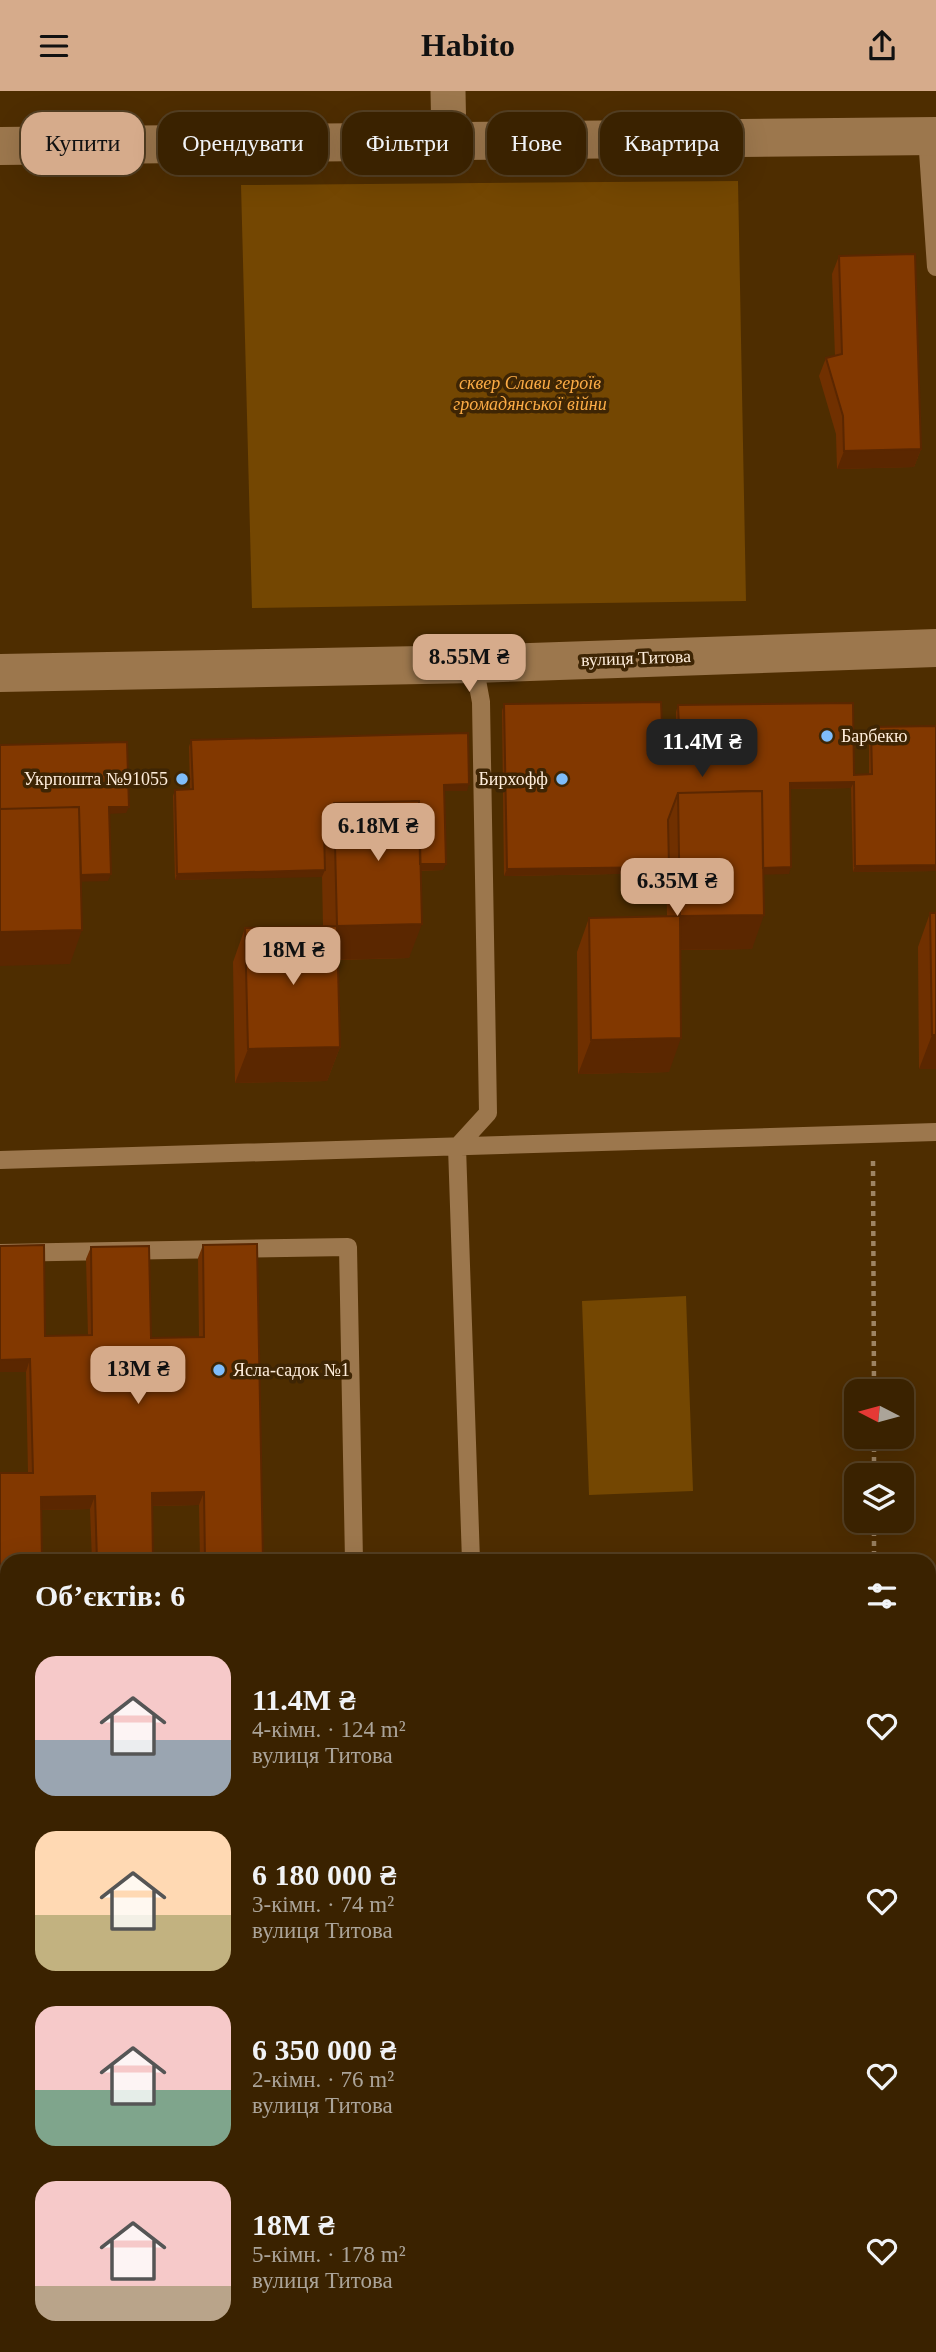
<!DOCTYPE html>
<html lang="uk">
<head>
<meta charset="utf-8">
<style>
	:root { --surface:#3a2200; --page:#412a0a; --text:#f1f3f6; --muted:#aba499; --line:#543f22; --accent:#d6ab8b }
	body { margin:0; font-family:Georgia,serif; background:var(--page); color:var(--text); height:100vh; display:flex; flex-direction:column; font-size:26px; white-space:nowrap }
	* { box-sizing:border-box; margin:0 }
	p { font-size:23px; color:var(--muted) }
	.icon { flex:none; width:38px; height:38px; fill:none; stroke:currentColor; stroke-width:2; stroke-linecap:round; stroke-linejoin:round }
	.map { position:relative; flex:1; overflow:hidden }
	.side { position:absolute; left:0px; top:1463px; width:936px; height:798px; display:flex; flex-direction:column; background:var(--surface); border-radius:21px 21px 0 0; box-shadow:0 7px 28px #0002,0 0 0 2px var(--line) }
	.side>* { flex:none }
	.banner { position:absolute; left:21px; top:21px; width:894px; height:63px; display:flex; gap:14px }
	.needle { width:46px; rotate:276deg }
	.controls { position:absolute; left:844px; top:1288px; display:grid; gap:14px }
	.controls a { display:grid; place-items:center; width:70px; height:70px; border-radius:14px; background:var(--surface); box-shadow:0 7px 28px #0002,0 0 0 2px var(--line); font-size:35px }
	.price { position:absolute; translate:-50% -60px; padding:0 16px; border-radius:14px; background:var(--accent); color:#111; font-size:23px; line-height:46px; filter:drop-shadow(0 2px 4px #0008) }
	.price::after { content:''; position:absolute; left:50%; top:42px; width:21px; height:16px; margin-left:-10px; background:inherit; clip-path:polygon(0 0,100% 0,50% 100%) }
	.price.active { background:#222; color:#fff }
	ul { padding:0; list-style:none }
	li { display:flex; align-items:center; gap:21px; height:175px; padding:0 35px }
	li span { display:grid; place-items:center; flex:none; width:196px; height:140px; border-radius:21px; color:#555 }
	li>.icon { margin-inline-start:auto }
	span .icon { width:84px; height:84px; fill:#fffc; stroke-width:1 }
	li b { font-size:30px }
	h2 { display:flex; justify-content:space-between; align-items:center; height:84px; padding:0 35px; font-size:30px }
	.pill { padding:0 24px; border-radius:21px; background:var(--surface); box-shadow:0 7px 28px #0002,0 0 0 2px var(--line); font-size:24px; line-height:63px }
	.pill.active { background:var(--accent); color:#111 }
	header { display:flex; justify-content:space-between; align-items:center; height:91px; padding:0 35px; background:var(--accent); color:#111; font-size:32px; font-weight:700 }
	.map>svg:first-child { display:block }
</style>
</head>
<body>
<header><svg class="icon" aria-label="menu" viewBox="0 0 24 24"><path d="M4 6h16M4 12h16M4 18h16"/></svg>Habito<svg class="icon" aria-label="share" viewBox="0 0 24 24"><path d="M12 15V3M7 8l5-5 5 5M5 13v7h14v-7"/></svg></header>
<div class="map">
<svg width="936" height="2261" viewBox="0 0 936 2261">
	<rect width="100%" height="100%" fill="#4e2d00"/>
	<path fill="#744702" d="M738 90 746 510 252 517 241 94Z
		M686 1205 693 1400 589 1404 582 1210Z"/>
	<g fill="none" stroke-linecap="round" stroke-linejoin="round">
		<path stroke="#9e8463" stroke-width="4.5" stroke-dasharray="5 5" stroke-linecap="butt" d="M873 1070 874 1300
			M874 1346V1384
			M874 1430V1470
			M929 1496 936 1494
			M500 2254V2261"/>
		<path stroke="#9c774d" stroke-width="18" d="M927 46 936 176
			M0 1069 936 1041
			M0 1162 348 1156 354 1470
			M471 1470 457 1056 488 1022 481 611 474 573
			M0 1522H7
			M0 1654H7
			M0 2237H7
			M888 2254V2261"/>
		<path stroke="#9c774d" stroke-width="35" d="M448 0 449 50"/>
		<path stroke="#9c774d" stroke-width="38" d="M0 55 936 45
			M0 582 474 573 936 557"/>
	</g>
	<path fill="#703000" d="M839 165 921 358 914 376 837 378 836 343 819 285 826 267 835 265 832 183Z
		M504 613 662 635H676V621L678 614 854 684H869V642L871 636 936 635V780L853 781 851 697 790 698 789 783H763L752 858 680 859 669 981 578 983 577 861 589 827 667 825 666 782 504 785 502 620Z
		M191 649 467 700H444L443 779 420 780 409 867 337 869 340 956 327 990 235 992 233 871 245 837 323 835 322 785 175 789 173 705 175 699 190 698 189 656Z
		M930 822H936V978H919L918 856Z
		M203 1154 263 1470H200L199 1414 152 1415 153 1470H92L90 1418 41 1419 7 1505H0V1382H28L26 1281H0L45 1245 88 1244 86 1168 91 1156 151 1247 199 1246 198 1167Z
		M638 2254H733V2261H636Z"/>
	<path fill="#5b2700" d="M921 358 914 376 837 378 844 360Z
		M854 691 851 697 787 698 790 692Z
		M469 693 467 700H441L444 694Z
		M109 716H129L126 722 107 723Z
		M446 773 443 779 407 780 409 774Z
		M936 774V780L853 781 855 775Z
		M669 776 666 782 504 785 507 778Z
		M791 776 789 783 751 784 753 777Z
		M325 779 322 786 175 789 177 783Z
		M111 783 108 790 68 791 71 784Z
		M764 824 752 858 667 859 680 825Z
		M422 833 409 867 324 869 337 835Z
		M82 839 70 873 0 875V841Z
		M932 944H936V978H919Z
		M681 947 669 981 578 983 591 949Z
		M340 956 327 990 235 992 248 958Z
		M30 1268 26 1281H0V1269Z
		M204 1401 199 1414 147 1415 152 1402Z
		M95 1405 90 1418 37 1419 41 1406Z
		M7 1492V1505H0V1493Z
		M0 1789H7V1806L0 1807Z
		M0 2176H7V2189H0Z"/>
	<path fill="#823800" stroke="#5b2700" stroke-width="2" d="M915 163 921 358 844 360 843 325 826 267 842 263 839 165Z
		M661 611 662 635H679L678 614 853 612 854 684 872 683 871 636 936 635V774L855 775 854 691 790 692 791 776 763 777 762 700 678 702 668 729 669 776 507 778 504 613Z
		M468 642 469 693 444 694 446 773H420L419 710 334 712 324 739 325 779 177 783 175 699 193 698 191 649Z
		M127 651 129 716H109L111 783 81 784 79 716 0 718V654Z
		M762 700 764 824 680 825 681 947 591 949 589 827 680 825 678 702Z
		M419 710 422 833 337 835 334 712Z
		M79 716 82 839 0 841V718Z
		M930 822H936V944H932Z
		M337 835 340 956 248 958 245 837Z
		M257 1153 263 1470H205L204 1401 152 1402 153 1470H97L95 1405 41 1406 42 1470H7V1492L0 1493V1382H33L30 1268 0 1269V1155L44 1154 45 1245 92 1244 91 1156 149 1155 151 1247 204 1246 203 1154Z
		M0 1713H7V1789H0Z
		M7 1855V2176H0V1856Z
		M430 2254V2261H237V2255Z
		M640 2254H733V2261H640Z"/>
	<g fill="#7fbdfa" stroke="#3e2504" stroke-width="2.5">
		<circle cx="827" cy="645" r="7"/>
		<circle cx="182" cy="688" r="7"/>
		<circle cx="562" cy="688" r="7"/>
		<circle cx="219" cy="1279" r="7"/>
	</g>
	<g text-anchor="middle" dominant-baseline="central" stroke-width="7" stroke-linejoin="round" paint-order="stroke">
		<g font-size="18" font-style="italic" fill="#fcac46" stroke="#3e2504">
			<text x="530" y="292">сквер Слави героїв<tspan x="530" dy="21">громадянської війни</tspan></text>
		</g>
		<g font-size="18" fill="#feeddb" stroke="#3e2504">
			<text transform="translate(636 567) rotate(-2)">вулиця Титова</text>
		</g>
		<g font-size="18" fill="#feeddb" stroke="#3e2504" text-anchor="start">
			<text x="841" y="645">Барбекю</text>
			<text x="168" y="688" text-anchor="end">Укрпошта №91055</text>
			<text x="548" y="688" text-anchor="end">Бирхофф</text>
			<text x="233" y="1279">Ясла-садок №1</text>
		</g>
	</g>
</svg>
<div class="controls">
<a><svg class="needle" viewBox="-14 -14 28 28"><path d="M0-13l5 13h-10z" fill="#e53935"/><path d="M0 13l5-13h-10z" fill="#aba499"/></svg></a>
<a><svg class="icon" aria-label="layers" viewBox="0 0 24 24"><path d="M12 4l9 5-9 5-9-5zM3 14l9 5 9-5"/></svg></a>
</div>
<b class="price" style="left:469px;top:603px">8.55M ₴</b>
<b class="price active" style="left:702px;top:688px">11.4M ₴</b>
<b class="price" style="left:378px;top:772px">6.18M ₴</b>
<b class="price" style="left:677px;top:827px">6.35M ₴</b>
<b class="price" style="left:293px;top:896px">18M ₴</b>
<b class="price" style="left:138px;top:1315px">13M ₴</b>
<div class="banner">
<a class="pill active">Купити</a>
<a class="pill">Орендувати</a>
<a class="pill">Фільтри</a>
<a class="pill">Нове</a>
<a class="pill">Квартира</a>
</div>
<section class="side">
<h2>Об’єктів: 6<svg class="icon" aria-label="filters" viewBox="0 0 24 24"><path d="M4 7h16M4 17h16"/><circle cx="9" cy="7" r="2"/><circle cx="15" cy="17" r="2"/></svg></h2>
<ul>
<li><span style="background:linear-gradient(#f6c9c9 60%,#9aa5b1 0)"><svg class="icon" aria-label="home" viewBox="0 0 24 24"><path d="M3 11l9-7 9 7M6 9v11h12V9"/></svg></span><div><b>11.4M ₴</b><p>4-кімн. · 124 m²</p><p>вулиця Титова</p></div><svg class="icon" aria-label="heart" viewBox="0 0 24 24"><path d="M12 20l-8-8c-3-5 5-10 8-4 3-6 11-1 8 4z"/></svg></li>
<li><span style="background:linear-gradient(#ffd9b3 60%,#c2b280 0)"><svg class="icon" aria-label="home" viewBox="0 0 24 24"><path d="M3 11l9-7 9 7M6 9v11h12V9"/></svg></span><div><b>6 180 000 ₴</b><p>3-кімн. · 74 m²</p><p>вулиця Титова</p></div><svg class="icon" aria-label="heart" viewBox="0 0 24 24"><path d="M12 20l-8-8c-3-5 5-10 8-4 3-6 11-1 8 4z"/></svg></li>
<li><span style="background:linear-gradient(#f6c9c9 60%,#7fa58c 0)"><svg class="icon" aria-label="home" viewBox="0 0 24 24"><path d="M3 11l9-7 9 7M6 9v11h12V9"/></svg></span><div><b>6 350 000 ₴</b><p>2-кімн. · 76 m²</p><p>вулиця Титова</p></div><svg class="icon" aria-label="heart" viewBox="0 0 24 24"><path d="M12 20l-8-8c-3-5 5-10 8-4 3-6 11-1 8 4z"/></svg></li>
<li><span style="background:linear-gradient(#f6c9c9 75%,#b9a48a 0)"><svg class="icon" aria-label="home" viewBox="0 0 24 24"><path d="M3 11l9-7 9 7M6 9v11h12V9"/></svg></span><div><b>18M ₴</b><p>5-кімн. · 178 m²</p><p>вулиця Титова</p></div><svg class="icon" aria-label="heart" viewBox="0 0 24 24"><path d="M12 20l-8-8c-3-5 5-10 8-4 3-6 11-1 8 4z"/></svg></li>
</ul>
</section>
</div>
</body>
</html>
